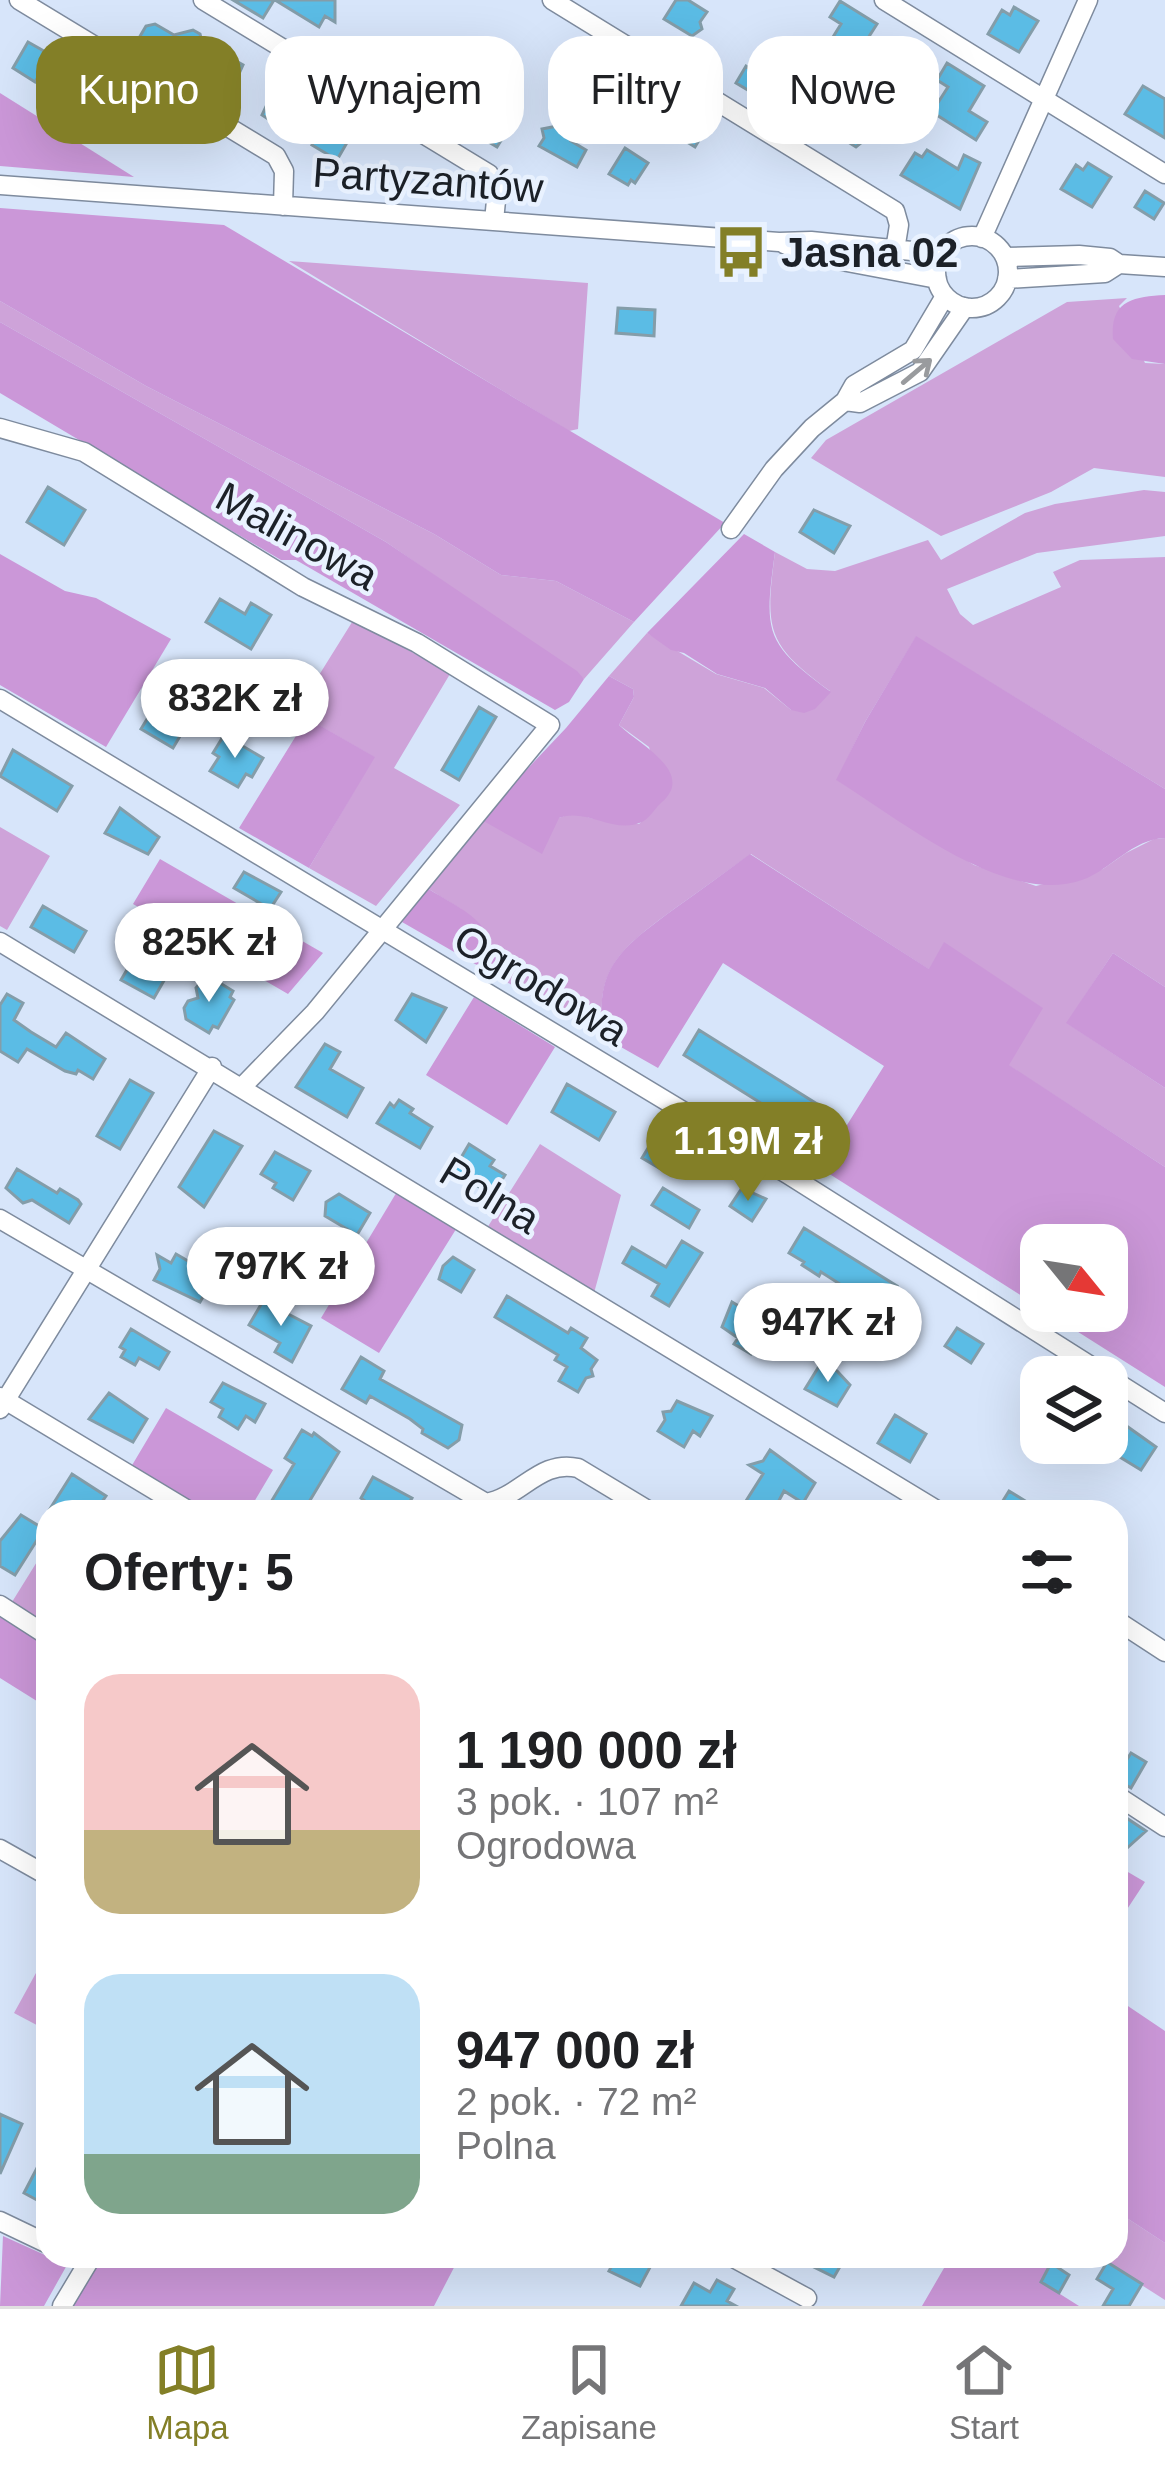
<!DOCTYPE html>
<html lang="pl">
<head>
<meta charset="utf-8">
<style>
	:root { --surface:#fff; --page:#f6f6f6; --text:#202124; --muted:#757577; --line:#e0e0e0; --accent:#837f27 }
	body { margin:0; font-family:Arial,sans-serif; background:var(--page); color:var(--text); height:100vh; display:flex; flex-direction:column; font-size:45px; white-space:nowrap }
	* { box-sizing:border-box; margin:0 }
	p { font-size:39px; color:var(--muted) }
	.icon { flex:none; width:66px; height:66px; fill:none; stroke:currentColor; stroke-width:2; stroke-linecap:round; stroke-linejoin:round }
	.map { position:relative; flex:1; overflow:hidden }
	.details { position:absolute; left:36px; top:1500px; width:1092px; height:768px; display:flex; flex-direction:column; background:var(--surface); border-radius:36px; box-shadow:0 12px 48px #0002 }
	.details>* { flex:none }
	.banner { position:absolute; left:36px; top:36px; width:1095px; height:108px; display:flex; gap:24px }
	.needle { width:78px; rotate:120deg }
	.controls { position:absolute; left:1020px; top:1224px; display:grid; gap:24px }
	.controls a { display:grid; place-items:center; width:108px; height:108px; border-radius:24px; background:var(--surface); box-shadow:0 12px 48px #0002; font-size:60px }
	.price { position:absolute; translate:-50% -102px; padding:0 27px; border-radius:42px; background:#fff; color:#222; font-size:39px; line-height:78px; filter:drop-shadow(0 3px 6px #0008) }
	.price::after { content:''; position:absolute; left:50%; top:72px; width:36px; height:27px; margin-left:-18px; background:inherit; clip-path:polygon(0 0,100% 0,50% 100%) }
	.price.selected { background:var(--accent); color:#fff }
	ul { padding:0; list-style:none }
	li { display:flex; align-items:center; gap:36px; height:300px; padding:0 48px }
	li span { display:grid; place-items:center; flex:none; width:336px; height:240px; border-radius:36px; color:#555 }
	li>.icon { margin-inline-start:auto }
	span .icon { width:144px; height:144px; fill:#fffc; stroke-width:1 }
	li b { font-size:51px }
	h2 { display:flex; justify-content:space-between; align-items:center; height:144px; padding:0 48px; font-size:51px }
	.tag { padding:0 42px; border-radius:36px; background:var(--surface); box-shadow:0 12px 48px #0002; font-size:42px; line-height:108px }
	.tag.selected { background:var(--accent); color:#fff }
	.tab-bar { display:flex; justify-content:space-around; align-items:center; height:168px; border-top:3px solid var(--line); background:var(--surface); font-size:33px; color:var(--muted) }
	.tab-bar a { display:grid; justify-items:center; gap:6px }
	.tab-bar .selected { color:var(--accent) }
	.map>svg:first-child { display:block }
</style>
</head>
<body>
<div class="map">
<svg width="1165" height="2306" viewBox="0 0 1165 2306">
	<rect width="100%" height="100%" fill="#d7e5fa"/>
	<path fill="#cea3d9" d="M289 261 588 283 578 429 569 431Z
		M1127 298 1119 306 1145 363 1165 364V477L1094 468 1051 492 941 536 811 458 826 440 1067 302Z
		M0 301 146 386 434 534 501 575 556 581 634 622 584 679 386 542 0 322Z
		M1144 490 1165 492V536L1037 553 947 589 960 614 973 625 1061 587 1053 572 1080 560 1165 557V789L916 637 865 722 837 780 974 865 1036 886 1103 869 1126 853 1154 839 1165 838V987L1113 953 1067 1023 1165 1088V1167L1008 1065 1042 1008 944 943 930 970 751 854C725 872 700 891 674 909 624 946 591 969 605 1038L496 976 498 953 461 909 427 888 480 819 559 818 575 812 590 818 639 824 664 799 649 747 619 725 634 697 633 689 609 676 647 633 716 674 764 688 791 710 830 691C766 644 765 630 775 552L807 569 835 571 928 540 941 560 1025 513 1055 504Z
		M354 619 450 674 394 768 460 805 376 906 309 868 374 757 296 712Z
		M0 827 50 856 7 930 0 926Z
		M540 1144 621 1195 594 1293 487 1228Z
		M48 1544V1625L12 1602Z
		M48 1951V2031L14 2013Z
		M1116 2211 1165 2243V2300L1096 2256H1116Z"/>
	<path fill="#cb97d8" d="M0 93 134 177 0 166Z
		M0 208 224 225 725 523 634 622 556 581 501 575 434 534 146 386 0 301Z
		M1165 295V364L1132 359 1113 339C1110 300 1133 297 1165 295Z
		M0 322 386 542 577 671 584 679 569 702 555 710 296 560H281L0 393Z
		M744 534 775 552C764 633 764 643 831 692L815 709 804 713 791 710 765 688 717 674 684 653 671 650 647 633Z
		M0 554 65 591 96 598 171 639 106 747 0 685Z
		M916 636 1165 789V838C1132 839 1111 870 1082 880 1005 907 900 819 836 780L865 722Z
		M609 676 633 689 634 697 619 725C638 744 696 772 662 802 655 808 650 818 642 822 614 835 586 807 559 818L542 854 480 819 566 728Z
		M307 718 375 757 309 868 239 828Z
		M750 854 929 969 944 942 1043 1008 1009 1065 1165 1167V1387L1045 1311H1107V1245H1041V1308L820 1168 884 1066 723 963 658 1068 605 1038C591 968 623 947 674 909 700 891 725 872 750 854Z
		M160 859 323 953 288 994 133 904Z
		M427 888C466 912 500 924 496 976L402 922Z
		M1113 953 1165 987V1088L1066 1023Z
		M474 997 555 1047 507 1125 426 1075Z
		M398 1190 458 1226 379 1353 321 1318Z
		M166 1408 273 1470 248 1512H206L131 1467Z
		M0 1617 48 1647V1708L0 1678Z
		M1116 1865 1145 1882 1116 1926Z
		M1116 1998 1165 2031V2243L1116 2211Z
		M3 2236 67 2265 44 2306H0Z
		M100 2256H460L434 2306H72Z
		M951 2256H1056L1041 2282 1079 2306H922Z"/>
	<path fill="#5bbce5" stroke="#849da9" stroke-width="3" d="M233 0H274L263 18Z
		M275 0H335V22L325 16 319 27Z
		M676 0H688L707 12 700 22 702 29 692 36 664 19Z
		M840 1 877 24 861 49 879 60 869 77 825 50 841 24 830 17Z
		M1014 7 1038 21 1019 52 988 34 1002 10 1010 15Z
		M155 24 174 35 193 30 200 34 204 49 223 61 227 56 243 65 228 98 189 76 188 70 166 57 160 58 141 47 139 38 146 26Z
		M28 42 51 55 35 82 13 68Z
		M389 44 439 70 425 93 388 70 381 72 379 62Z
		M773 47 819 75 808 92 788 80 773 105 736 83 746 66 757 73Z
		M454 52 470 61 456 85 440 75Z
		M608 60 710 122 695 147 674 134 677 131 627 101 619 114 587 94Z
		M947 63 984 86 969 111 987 122 976 140 932 112 948 87 937 80Z
		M85 72 115 90 106 105 116 111 106 127 74 107 78 99 71 94Z
		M279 79 303 94 279 126 262 115Z
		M488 85 490 92 520 110 497 147 482 138 489 127 467 112 471 105 468 91Z
		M1143 86 1165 99V138L1125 114Z
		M825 99 848 113 862 110 863 117 872 122 865 133 866 139 856 147 829 130 832 126 815 115Z
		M339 117 356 127 337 160 312 145 328 118 336 123Z
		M562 125 576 133 571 141 586 150 577 167 539 146 544 138 542 129Z
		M625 148 648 163 635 183 631 180 628 185 609 174Z
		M927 150 958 169 964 155 980 163 960 209 901 175 915 153 922 157Z
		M1088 163 1111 177 1092 207 1061 189 1076 165 1083 170Z
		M1145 191 1164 203 1154 219 1135 207Z
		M618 308 655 310 654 336 616 333Z
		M48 487 85 510 64 545 27 522Z
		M814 510 850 526 834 553 800 532Z
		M220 599 245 614 251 603 271 615 251 649 206 622Z
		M158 701 170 709 167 715 186 726 173 748 141 729Z
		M479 707 496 717 459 780 442 770Z
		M224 735 263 758 252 777 246 774 238 787 210 771 219 757 213 753Z
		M13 750 72 786 57 811 0 776Z
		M120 808 159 837 148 854 105 833Z
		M244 872 281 892 270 909 234 888Z
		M43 906 86 931 74 952 31 927Z
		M154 954 170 970 154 998 121 980 135 956 144 962Z
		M207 975 233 991 230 997 234 1000 218 1028 213 1026 209 1033 186 1019 184 1008 188 1001 198 998 196 988Z
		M7 994 23 1003 14 1020 31 1032 56 1047 66 1033 105 1059 93 1079 78 1070 76 1074 65 1071 27 1049 18 1062 0 1051V1005Z
		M412 994 446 1008 426 1042 396 1020Z
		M699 1030 838 1117 823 1142 684 1055Z
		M325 1044 340 1052 330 1069 363 1088 347 1117 296 1087Z
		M130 1080 153 1093 120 1149 97 1136Z
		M567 1084 615 1112 599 1140 552 1112Z
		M399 1100 413 1109 410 1113 432 1127 420 1148 377 1123 390 1103 394 1107Z
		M659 1130 688 1148 671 1175 642 1158Z
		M214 1131 242 1146 204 1207 179 1187Z
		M469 1144 494 1160 490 1166 505 1175 493 1194 452 1173Z
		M275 1152 310 1171 293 1200 273 1188 276 1183 261 1174Z
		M17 1169 57 1193 60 1189 78 1200 81 1204 69 1223 32 1200 23 1203 6 1188Z
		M663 1188 699 1210 689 1228 652 1205Z
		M742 1188 766 1199 752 1221 730 1206Z
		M339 1194 370 1213 357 1235 325 1216 326 1202Z
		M804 1228 897 1286 882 1311 821 1272 819 1276 802 1265 804 1262 789 1253Z
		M682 1241 702 1253 669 1306 652 1296 659 1284 623 1263 632 1247 666 1267Z
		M176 1254 200 1268 196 1274 211 1283 200 1302 154 1280 160 1269 157 1255 171 1263Z
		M453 1257 474 1270 461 1292 439 1279 443 1266Z
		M507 1296 568 1333 571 1328 587 1338 581 1348 597 1360 591 1369 593 1376 586 1378 578 1392 559 1381 567 1367 555 1360 558 1355 495 1317Z
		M263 1301 311 1326 292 1362 275 1352 280 1343 249 1325Z
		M732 1302 769 1324 751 1354 734 1344 738 1338 722 1327Z
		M957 1328 983 1344 971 1363 945 1346Z
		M131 1329 169 1352 159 1369 139 1358 135 1365 121 1357 125 1350 120 1347Z
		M361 1357 384 1371 380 1379 462 1425 459 1440 448 1448 422 1433 423 1429 410 1419 370 1396 366 1403 342 1389Z
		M821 1363 837 1371 850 1385 837 1406 805 1389Z
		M223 1383 265 1404 255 1422 246 1416 238 1429 219 1417 223 1409 211 1402Z
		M109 1393 147 1419 133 1442 89 1419Z
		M677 1401 712 1416 700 1436 693 1431 684 1447 658 1431 665 1420 663 1412 671 1411Z
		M895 1415 926 1434 910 1462 878 1443Z
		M1121 1422 1156 1447 1141 1470 1105 1448Z
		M302 1430 312 1436 314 1433 339 1452 303 1512H265L294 1464 285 1458Z
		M770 1450 815 1483 803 1503 784 1491 773 1512H739L763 1474 749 1465 763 1461Z
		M72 1474 106 1496 95 1512H48Z
		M373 1477 412 1498 404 1512H379L361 1498Z
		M1009 1491 1043 1512H996Z
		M21 1515 44 1529 15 1575 0 1566V1541Z
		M1131 1753 1146 1762 1131 1788 1116 1779V1759L1124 1764Z
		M1116 1811 1146 1831 1116 1858Z
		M0 2114 22 2124 0 2174Z
		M48 2147V2206L24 2193Z
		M617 2256H656L640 2286 609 2271Z
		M820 2256H846L834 2277 814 2267Z
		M1107 2262 1142 2284 1129 2306H1103L1113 2289 1097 2279Z
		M1051 2263 1069 2275 1059 2293 1041 2282Z
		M717 2280 734 2289 727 2301 736 2306H681L694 2283 710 2292Z"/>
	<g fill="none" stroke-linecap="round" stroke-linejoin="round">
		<g stroke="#7e8b9e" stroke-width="21">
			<path id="minor" d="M19 0 276 156 284 171 283 206
				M203 0 489 174 497 190 494 221
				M552 0 895 211 899 225 892 269
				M884 0 1165 174
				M0 185 779 242 811 241 942 254
				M936 272a36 36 0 1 1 72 0a36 36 0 1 1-72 0Z
				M982 238 1088 0
				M784 244 810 255 937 279
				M1005 257 1079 255 1110 258 1119 264 1165 267
				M1007 279 1105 273 1119 264
				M845 401 860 403 920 372 965 307
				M0 428 84 452 303 587 417 643 550 725 315 1012 243 1086
				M731 529 774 469 812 428 845 401 854 385 913 350 945 296
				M0 699 789 1175 1165 1413
				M0 942 940 1512
				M0 1219 486 1503C521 1497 540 1459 578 1468L651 1512
				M0 1397 191 1512
				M0 1409 212 1067
				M0 1605 48 1636
				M1116 1620 1165 1652
				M1116 1795 1165 1827
				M0 1849 48 1876
				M0 2221 48 2244
				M730 2256 807 2298
				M62 2306 92 2256"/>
		</g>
		<use href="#minor" stroke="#fff" stroke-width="18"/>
	</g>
	<defs><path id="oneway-shaft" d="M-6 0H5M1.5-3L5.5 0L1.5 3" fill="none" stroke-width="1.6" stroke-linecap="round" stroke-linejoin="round" transform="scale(3)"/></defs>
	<use stroke="#999b9e" href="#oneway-shaft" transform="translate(917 371) rotate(-40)"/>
	<defs>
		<g id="bus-bare" transform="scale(4.14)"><path d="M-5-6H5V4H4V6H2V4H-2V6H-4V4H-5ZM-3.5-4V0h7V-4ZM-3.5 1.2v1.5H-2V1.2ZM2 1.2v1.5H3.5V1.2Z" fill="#837f27" stroke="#e9f2ff" stroke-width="2.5" paint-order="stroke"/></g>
	</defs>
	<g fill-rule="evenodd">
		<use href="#bus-bare" x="741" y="252"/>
	</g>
	<g text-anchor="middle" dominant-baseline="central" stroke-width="9" stroke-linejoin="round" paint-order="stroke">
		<g font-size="42" fill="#1c2128" stroke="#e9f2ff">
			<text transform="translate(428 180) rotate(4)">Partyzantów</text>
			<text transform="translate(297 536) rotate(29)">Malinowa</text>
			<text transform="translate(541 985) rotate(31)">Ogrodowa</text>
			<text transform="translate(490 1195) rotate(31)">Polna</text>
		</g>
		<g font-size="42" font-weight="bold" fill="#1c2128" stroke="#e9f2ff" text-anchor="start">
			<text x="781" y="252">Jasna 02</text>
		</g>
	</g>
</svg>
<div class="controls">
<a><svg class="needle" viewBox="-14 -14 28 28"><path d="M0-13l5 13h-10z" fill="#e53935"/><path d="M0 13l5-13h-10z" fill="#757577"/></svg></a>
<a><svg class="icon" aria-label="layers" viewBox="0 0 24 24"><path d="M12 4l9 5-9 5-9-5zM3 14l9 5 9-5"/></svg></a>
</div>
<b class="price" style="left:235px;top:761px">832K zł</b>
<b class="price" style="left:209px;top:1005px">825K zł</b>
<b class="price selected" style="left:748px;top:1204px">1.19M zł</b>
<b class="price" style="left:281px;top:1329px">797K zł</b>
<b class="price" style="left:828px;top:1385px">947K zł</b>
<div class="banner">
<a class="tag selected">Kupno</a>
<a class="tag">Wynajem</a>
<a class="tag">Filtry</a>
<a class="tag">Nowe</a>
</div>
<section class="details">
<h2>Oferty: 5<svg class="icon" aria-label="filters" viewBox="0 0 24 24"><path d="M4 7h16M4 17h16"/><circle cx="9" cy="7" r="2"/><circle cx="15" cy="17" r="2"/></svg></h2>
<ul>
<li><span style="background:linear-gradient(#f6c9c9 65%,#c2b280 0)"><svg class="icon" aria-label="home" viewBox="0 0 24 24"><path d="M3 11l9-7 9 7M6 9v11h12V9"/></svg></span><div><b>1 190 000 zł</b><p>3 pok. · 107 m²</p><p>Ogrodowa</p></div></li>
<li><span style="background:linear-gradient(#bfe0f5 75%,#7fa58c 0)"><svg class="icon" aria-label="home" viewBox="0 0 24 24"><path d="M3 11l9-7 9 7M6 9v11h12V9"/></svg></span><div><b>947 000 zł</b><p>2 pok. · 72 m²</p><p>Polna</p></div></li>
</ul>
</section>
</div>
<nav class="tab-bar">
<a class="selected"><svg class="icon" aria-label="map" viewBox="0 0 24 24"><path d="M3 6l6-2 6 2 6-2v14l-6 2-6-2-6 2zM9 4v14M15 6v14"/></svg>Mapa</a>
<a><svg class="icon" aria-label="saved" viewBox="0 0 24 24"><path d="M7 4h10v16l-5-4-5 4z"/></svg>Zapisane</a>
<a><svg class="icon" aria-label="home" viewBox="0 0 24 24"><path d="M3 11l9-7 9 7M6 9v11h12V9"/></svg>Start</a>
</nav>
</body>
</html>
